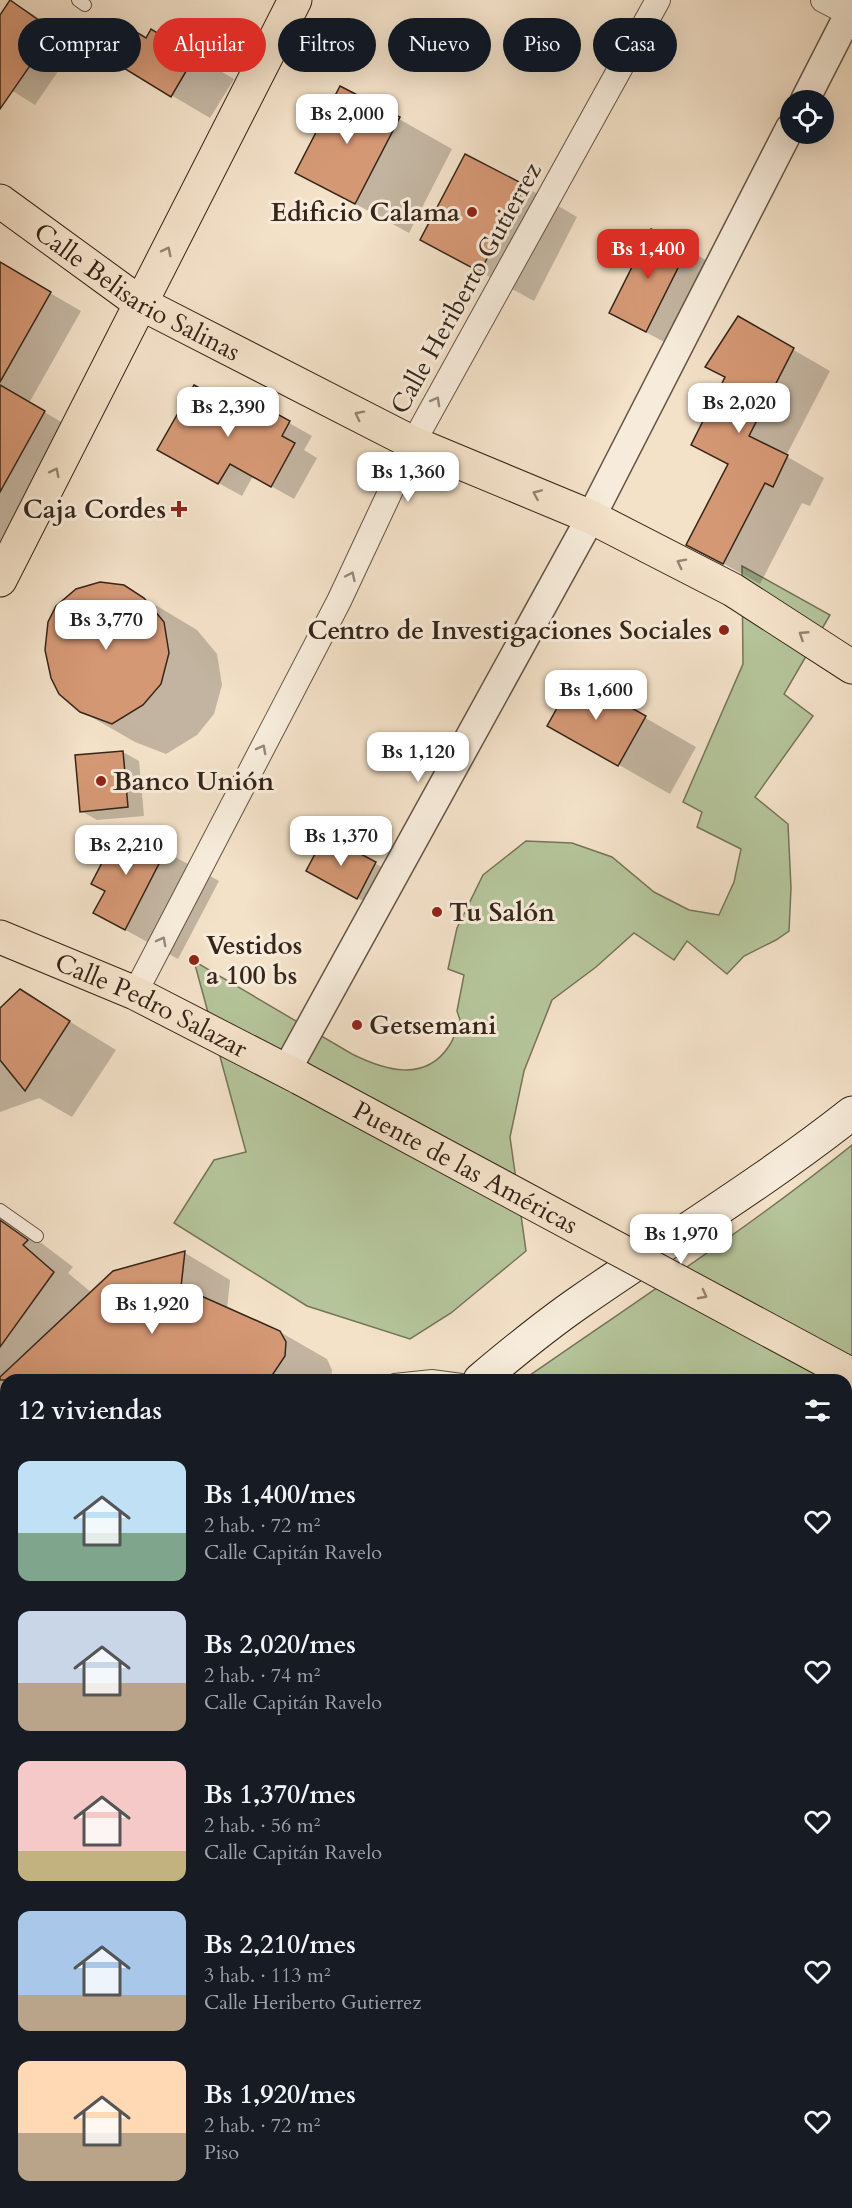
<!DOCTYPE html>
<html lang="es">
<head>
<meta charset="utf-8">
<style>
	:root { --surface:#171b24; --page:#20242c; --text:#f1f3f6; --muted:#9ea1a6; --accent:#d93025 }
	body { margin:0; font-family:Cardo,serif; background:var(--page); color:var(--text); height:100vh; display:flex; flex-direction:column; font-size:22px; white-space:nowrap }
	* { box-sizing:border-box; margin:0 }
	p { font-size:20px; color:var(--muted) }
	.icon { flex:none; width:33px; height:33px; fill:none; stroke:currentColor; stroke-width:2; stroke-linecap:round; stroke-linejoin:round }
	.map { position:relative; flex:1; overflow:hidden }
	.details { position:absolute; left:0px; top:1374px; width:852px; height:834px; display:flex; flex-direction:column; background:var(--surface); border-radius:18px 18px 0 0; box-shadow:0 6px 24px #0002 }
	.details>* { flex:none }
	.top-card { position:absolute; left:18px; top:18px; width:816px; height:54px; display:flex; gap:12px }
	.fabs { position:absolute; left:780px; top:90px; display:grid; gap:12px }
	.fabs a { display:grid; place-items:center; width:54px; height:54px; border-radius:50%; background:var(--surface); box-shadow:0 6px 24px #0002; font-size:30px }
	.price { position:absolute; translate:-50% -51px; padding:0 14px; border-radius:12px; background:#fff; color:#222; font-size:20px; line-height:39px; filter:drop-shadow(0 2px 3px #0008) }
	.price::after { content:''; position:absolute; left:50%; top:36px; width:18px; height:14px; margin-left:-9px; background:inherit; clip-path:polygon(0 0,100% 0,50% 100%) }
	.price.on { background:var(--accent); color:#fff }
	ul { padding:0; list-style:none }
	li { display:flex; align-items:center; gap:18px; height:150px; padding:0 18px }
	li span { display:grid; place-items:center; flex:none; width:168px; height:120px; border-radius:12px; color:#555 }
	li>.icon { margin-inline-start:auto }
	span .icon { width:72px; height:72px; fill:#fffc; stroke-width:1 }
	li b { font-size:26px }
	h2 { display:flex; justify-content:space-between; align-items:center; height:72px; padding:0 18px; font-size:26px }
	.tag { padding:0 21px; border-radius:27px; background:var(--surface); box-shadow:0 6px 24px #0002; font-size:21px; line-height:54px }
	.tag.on { background:var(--accent); color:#fff }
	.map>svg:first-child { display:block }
</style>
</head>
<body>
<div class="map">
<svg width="852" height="2208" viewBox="0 0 852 2208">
	<rect width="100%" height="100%" fill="#f3e1c8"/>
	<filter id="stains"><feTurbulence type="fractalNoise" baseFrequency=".00333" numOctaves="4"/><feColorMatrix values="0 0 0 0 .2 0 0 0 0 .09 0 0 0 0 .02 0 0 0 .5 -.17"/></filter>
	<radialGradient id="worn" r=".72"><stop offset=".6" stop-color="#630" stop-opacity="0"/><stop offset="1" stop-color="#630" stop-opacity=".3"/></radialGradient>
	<path fill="#b5c49a" stroke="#76745a" stroke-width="1.5" d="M742 566 830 615 784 694 813 716 755 797 788 824 791 888 789 931 776 940 744 956 727 974 687 941 674 960 634 933 596 967 552 1000 524 1071 510 1137 526 1251 451 1313 410 1339 307 1306 174 1223 214 1160 246 1152 194 961 352 1054C384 1070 425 1083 449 1046 454 1039 457 1029 460 1020L457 1011 464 975 448 969 457 928 483 875 526 841 572 843 612 857 654 892 689 910 719 915 734 882 741 849 697 827 702 812 683 802 743 664Z
		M852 1145V1748H846V1380H523C634 1303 747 1229 852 1145Z
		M6 1898V2202H285L273 2208H0V1905Z"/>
	<path fill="#0003" d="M11 1 34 15 76 45 35 105 0 83V18Z
		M152 31 234 79 210 118 171 95 147 40Z
		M399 119 452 149 409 233 297 172Z
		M524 186 577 217 534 301 422 240Z
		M687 249 726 272 686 354 611 313Z
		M5 267 81 311 29 403 75 430 0 543V276Z
		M738 318 830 371 786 456 824 478 810 506 802 503 760 584 688 544 728 465 693 445 726 378 707 367Z
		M245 398 312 436 304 450 317 458 294 499 253 476 242 496 159 450 237 412Z
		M124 586 197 630 217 654 222 685 214 714 197 735 166 754 135 742 81 711Z
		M576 678 696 747 670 794 549 725Z
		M123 752 139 761 144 816 97 820 81 811Z
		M122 828 219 881 178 959 95 913 106 891Z
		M326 837 391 872 373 906 323 880Z
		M20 991 116 1050 72 1117 39 1098 0 1112V1010Z
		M0 1218 32 1236 73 1267 68 1273 92 1293 185 1253 230 1280 227 1309 280 1332 327 1359 332 1370 331 1380H6V1653L0 1649Z
		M846 1755 852 1758V1840L846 1836Z
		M852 1893V1990L846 1996V1900Z
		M846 2123 852 2126V2206L845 2202Z
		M421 2202H497L494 2208H431Z
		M696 2202H780L783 2208H706Z"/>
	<path fill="#d59875" stroke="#36251a" stroke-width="1.5" d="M10 0 54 31 0 109V15Z
		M128 27 146 38 151 29 195 56 171 97 109 59Z
		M340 86 400 117 355 204 295 173Z
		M465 154 525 185 480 272 420 240Z
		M651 229 688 248 646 332 609 313Z
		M0 262 51 292 0 382Z
		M738 316 794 348 749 436 788 455 773 487 765 483 723 564 686 545 728 464 691 445 725 377 705 367Z
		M0 385 45 411 0 492Z
		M194 385 237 409 244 396 290 421 282 436 295 443 271 487 230 464 218 484 157 450Z
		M100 582 124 585 144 598 164 622 169 653 161 684 143 705 112 724 80 712 59 694 51 678 45 650 48 622 56 606 76 589Z
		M575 676 646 716 618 766 547 726Z
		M123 751 128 807 80 812 75 755Z
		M121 826 166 850 125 930 93 913 105 891 91 884Z
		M325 835 376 862 357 899 306 871Z
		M20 989 70 1021 25 1091 0 1060V1008Z
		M0 1220 28 1240 23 1245 54 1272 0 1347Z
		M185 1251 181 1287 280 1331 286 1342 285 1356 269 1380H0V1377L113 1271Z"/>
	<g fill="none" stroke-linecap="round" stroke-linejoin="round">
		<g stroke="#655446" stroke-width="14">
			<path id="service" d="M78 0 85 5
				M0 1210 37 1236
				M394 1380 432 1376 462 1380"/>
		</g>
		<g stroke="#655446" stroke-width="26">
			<path id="minor" d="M823 0 852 15
				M135 993 339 601 413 443 658 0
				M507 2208 516 2202"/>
		</g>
		<g stroke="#655446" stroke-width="31">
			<path id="tertiary" d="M805 100 852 8
				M286 1071 591 517 790 128"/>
		</g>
		<g stroke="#36251a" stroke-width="35">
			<path id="secondary" d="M480 1380C512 1353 546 1325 581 1301 672 1238 766 1181 852 1113
				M0 1865 6 1859
				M846 2009 852 2000
				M846 2031 852 2039"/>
		</g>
		<g stroke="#36251a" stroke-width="35">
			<g id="primary">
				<path id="s1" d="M0 201 140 303 413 443 591 517 733 590 852 667"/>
				<path d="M0 580 295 0"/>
				<path id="s2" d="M0 937 135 993 300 1078"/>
			</g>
		</g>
		<path stroke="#36251a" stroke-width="4" stroke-dasharray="1.5 3" stroke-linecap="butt" d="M0 1925 6 1918"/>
		<use href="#service" stroke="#f7ecdb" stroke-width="12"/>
		<use href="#minor" stroke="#f7ecdb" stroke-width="24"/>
		<use href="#tertiary" stroke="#f7ecdb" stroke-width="28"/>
		<use href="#secondary" stroke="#f7ecdb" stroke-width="33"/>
		<use href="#primary" stroke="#f3e1c8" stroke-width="33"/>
		<g stroke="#36251a" stroke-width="35" stroke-linecap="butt">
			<g id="primary-bridge">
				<path id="s3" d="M300 1078 852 1375"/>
			</g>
		</g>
		<use href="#primary-bridge" stroke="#f3e1c8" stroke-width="33"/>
	</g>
	<defs><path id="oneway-chevron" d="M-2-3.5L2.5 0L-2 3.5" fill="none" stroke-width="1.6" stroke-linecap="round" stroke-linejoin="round" transform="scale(1.5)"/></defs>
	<g stroke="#948371">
		<use href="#oneway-chevron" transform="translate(167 251) rotate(-63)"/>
		<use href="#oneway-chevron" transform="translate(359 415) rotate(-153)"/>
		<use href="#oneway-chevron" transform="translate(55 472) rotate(-63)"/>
		<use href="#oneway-chevron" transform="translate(537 494) rotate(-157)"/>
		<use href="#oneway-chevron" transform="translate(681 563) rotate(-153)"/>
		<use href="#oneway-chevron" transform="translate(803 635) rotate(-147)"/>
		<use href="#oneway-chevron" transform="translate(703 1295) rotate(28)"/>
	</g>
	<g stroke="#96887a">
		<use href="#oneway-chevron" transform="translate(436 401) rotate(-61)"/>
		<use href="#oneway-chevron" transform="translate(351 576) rotate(-65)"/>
		<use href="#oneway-chevron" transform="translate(262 749) rotate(-62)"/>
		<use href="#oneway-chevron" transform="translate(162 941) rotate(-62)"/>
	</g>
	<g fill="#8f2418" stroke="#f7ecdb" stroke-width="2">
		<circle cx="472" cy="212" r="6"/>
		<path d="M176 500h6v6h6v6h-6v6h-6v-6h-6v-6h6z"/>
		<circle cx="724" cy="630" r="6"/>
		<circle cx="101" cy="781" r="6"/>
		<circle cx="437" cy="912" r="6"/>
		<circle cx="194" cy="960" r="6"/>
		<circle cx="357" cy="1025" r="6"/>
	</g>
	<g text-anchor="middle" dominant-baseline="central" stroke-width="6" stroke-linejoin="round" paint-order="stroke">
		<g font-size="26" font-weight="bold" fill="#36251a" stroke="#f7ecdb" text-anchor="start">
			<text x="460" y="212" text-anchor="end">Edificio Calama</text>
			<text x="166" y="509" text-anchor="end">Caja Cordes</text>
			<text x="712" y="630" text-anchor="end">Centro de Investigaciones Sociales</text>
			<text x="113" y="781">Banco Unión</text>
			<text x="449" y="912">Tu Salón</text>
			<text x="206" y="945">Vestidos<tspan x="206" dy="30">a 100 bs</tspan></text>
			<text x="369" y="1025">Getsemani</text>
		</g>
		<g font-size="26" fill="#36251a" stroke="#f7ecdb">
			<text transform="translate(466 288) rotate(-61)">Calle Heriberto Gutierrez</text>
			<text stroke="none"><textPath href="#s1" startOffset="165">Calle Belisario Salinas</textPath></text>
			<text stroke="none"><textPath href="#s2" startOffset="166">Calle Pedro Salazar</textPath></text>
			<text stroke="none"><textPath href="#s3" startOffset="188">Puente de las Américas</textPath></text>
		</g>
	</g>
	<rect width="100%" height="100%" filter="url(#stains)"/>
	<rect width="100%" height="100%" fill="url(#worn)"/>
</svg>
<div class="fabs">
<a><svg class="icon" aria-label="locate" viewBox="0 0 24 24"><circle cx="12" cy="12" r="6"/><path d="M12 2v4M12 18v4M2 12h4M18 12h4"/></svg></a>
</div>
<b class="price" style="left:347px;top:145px">Bs 2,000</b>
<b class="price on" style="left:648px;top:280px">Bs 1,400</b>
<b class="price" style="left:739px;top:434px">Bs 2,020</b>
<b class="price" style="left:228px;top:438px">Bs 2,390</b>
<b class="price" style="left:408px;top:503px">Bs 1,360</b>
<b class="price" style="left:106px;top:651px">Bs 3,770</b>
<b class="price" style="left:596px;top:721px">Bs 1,600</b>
<b class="price" style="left:418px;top:783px">Bs 1,120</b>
<b class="price" style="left:341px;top:867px">Bs 1,370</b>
<b class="price" style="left:126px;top:876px">Bs 2,210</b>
<b class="price" style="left:681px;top:1265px">Bs 1,970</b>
<b class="price" style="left:152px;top:1335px">Bs 1,920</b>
<div class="top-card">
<a class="tag">Comprar</a>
<a class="tag on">Alquilar</a>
<a class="tag">Filtros</a>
<a class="tag">Nuevo</a>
<a class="tag">Piso</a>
<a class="tag">Casa</a>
</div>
<section class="details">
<h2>12 viviendas<svg class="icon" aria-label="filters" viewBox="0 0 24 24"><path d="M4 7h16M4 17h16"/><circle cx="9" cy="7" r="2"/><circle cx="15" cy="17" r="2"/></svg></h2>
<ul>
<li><span style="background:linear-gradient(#bfe0f5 60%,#7fa58c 0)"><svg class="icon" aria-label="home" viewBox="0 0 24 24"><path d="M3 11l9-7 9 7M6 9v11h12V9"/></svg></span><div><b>Bs 1,400/mes</b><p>2 hab. · 72 m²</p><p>Calle Capitán Ravelo</p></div><svg class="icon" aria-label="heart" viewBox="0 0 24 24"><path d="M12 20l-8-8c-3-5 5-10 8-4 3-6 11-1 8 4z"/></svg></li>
<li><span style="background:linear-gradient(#c9d6e8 60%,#b9a48a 0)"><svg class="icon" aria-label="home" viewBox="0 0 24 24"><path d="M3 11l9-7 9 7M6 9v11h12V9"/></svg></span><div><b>Bs 2,020/mes</b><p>2 hab. · 74 m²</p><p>Calle Capitán Ravelo</p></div><svg class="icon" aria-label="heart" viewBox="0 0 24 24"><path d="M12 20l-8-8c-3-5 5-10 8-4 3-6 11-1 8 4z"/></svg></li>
<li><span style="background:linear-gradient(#f6c9c9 75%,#c2b280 0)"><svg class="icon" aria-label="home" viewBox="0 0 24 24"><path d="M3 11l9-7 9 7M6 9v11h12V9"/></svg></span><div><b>Bs 1,370/mes</b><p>2 hab. · 56 m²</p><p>Calle Capitán Ravelo</p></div><svg class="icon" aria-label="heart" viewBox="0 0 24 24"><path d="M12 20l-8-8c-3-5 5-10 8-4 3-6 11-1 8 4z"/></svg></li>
<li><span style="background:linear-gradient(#a9c7e8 70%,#b9a48a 0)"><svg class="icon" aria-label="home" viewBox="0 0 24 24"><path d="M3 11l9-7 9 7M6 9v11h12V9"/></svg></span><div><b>Bs 2,210/mes</b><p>3 hab. · 113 m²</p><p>Calle Heriberto Gutierrez</p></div><svg class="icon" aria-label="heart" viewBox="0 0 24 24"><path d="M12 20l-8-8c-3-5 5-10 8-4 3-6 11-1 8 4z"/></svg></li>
<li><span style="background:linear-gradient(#ffd9b3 60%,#b9a48a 0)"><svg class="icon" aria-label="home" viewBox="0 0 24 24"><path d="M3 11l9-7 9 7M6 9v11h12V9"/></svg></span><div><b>Bs 1,920/mes</b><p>2 hab. · 72 m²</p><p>Piso</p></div><svg class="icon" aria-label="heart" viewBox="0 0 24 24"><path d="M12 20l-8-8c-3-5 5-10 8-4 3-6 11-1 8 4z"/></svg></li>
</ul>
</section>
</div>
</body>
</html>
